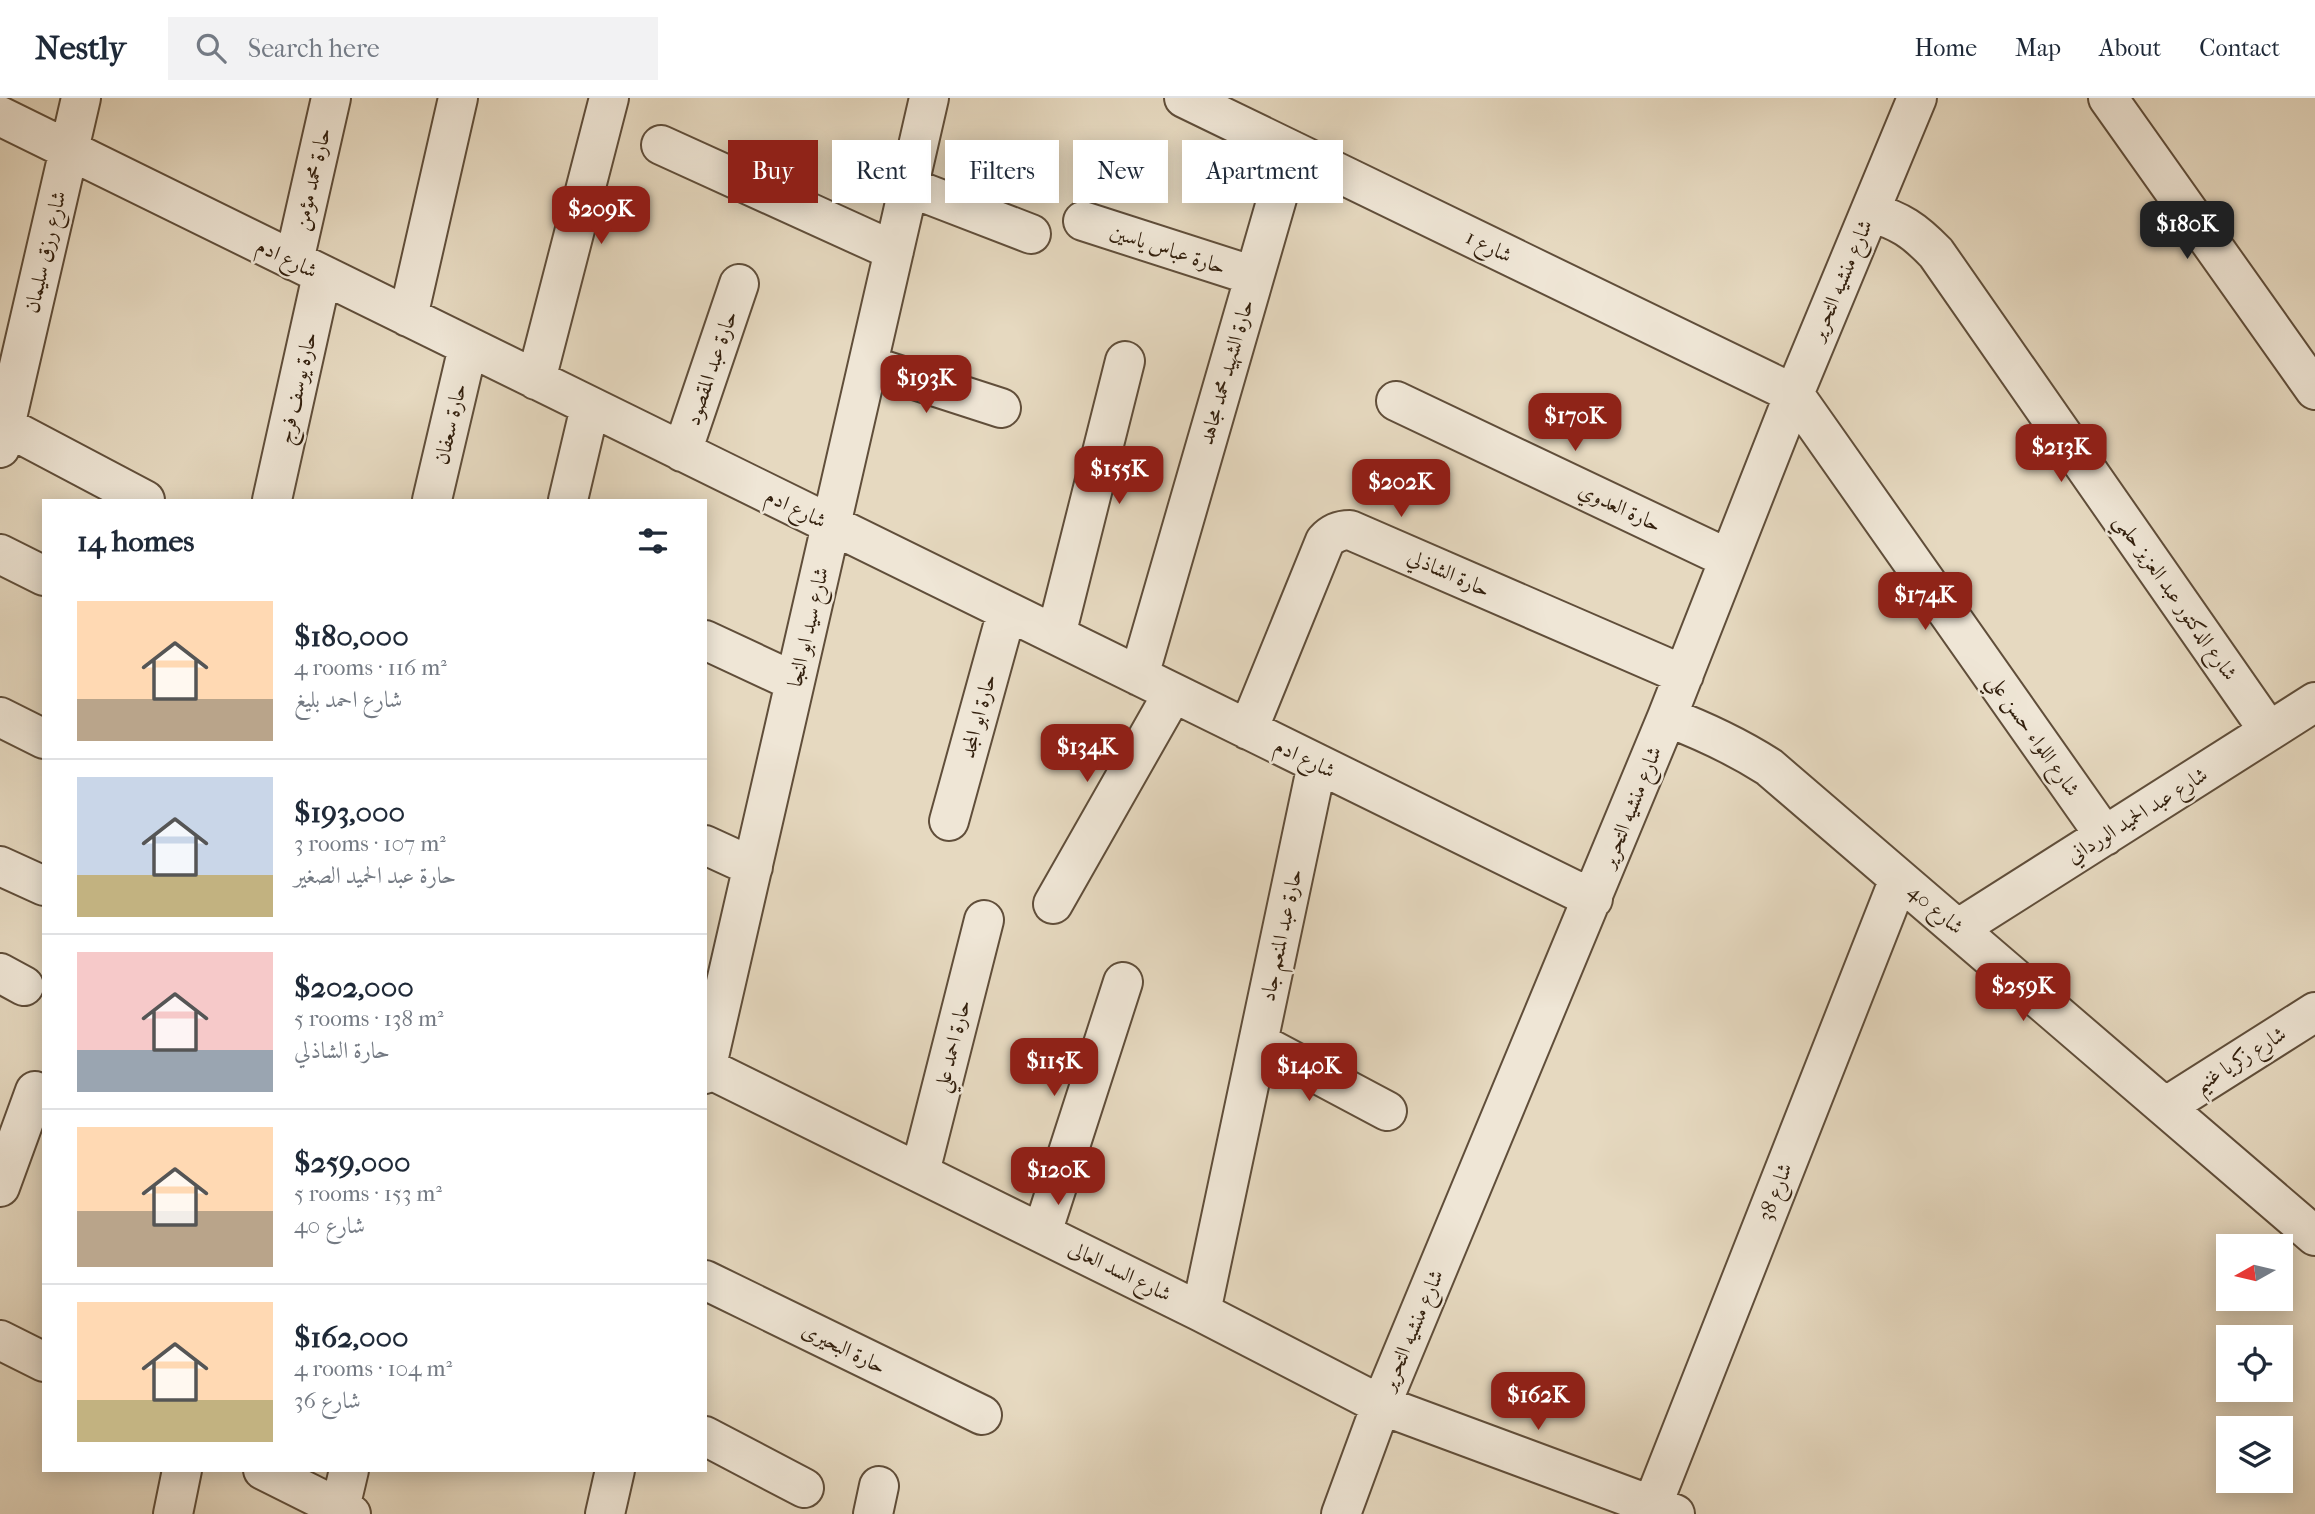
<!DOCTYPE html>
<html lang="en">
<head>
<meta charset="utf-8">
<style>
	:root { --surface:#fff; --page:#f2f2f3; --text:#1f2937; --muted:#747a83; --line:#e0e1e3; --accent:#8f2418 }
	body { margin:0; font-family:"IM FELL French Canon",Amiri,serif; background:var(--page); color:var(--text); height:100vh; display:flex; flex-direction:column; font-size:26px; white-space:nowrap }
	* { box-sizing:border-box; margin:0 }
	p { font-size:23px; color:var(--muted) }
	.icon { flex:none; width:38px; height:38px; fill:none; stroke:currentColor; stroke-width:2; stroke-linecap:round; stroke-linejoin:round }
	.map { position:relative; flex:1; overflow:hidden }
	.side { position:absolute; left:42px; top:401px; width:665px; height:973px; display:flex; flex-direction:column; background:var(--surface); border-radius:0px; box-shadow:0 4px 18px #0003 }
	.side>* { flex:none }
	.banner { position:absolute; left:728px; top:42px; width:665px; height:63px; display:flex; gap:14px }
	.needle { width:46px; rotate:262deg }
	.buttons { position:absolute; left:2216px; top:1136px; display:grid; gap:14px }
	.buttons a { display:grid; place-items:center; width:77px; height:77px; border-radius:0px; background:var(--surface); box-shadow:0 4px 18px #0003; font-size:35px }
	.price { position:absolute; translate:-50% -60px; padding:0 16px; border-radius:14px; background:var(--accent); color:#fff; font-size:23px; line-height:46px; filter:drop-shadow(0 2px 4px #0008) }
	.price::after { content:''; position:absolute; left:50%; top:42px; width:21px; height:16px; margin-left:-10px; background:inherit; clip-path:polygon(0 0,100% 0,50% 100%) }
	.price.selected { background:#222; color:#fff }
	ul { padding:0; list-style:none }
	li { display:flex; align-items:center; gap:21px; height:175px; padding:0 35px }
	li+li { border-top:2px solid var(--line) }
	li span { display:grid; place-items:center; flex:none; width:196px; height:140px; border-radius:0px; color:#555 }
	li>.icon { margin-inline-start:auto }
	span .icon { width:84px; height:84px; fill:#fffc; stroke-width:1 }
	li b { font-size:30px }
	h2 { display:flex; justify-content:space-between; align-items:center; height:84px; padding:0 35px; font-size:30px }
	.chip { padding:0 24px; border-radius:0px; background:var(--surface); box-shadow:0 4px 18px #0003; font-size:24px; line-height:63px }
	.chip.selected { background:var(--accent); color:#fff }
	header { display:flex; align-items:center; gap:42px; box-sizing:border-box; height:98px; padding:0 35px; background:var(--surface); border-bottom:2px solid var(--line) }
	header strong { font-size:33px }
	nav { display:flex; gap:38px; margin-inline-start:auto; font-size:24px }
	.search { width:490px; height:63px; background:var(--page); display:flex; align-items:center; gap:18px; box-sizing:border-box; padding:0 24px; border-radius:0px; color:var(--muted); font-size:26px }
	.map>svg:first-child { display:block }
</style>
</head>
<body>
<header>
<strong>Nestly</strong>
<div class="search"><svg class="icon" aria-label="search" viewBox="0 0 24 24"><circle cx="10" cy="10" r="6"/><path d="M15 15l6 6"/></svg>Search here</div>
<nav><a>Home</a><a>Map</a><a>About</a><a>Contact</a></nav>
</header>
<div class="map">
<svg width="2315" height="1416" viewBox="0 0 2315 1416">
	<rect width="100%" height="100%" fill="#e6d9c0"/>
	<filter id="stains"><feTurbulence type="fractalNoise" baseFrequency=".00286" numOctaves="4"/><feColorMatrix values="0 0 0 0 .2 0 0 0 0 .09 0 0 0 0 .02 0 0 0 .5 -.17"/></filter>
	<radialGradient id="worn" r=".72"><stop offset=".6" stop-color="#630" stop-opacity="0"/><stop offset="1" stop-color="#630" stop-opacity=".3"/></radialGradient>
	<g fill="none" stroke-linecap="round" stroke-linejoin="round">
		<g stroke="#604e3a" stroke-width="42">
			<path id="minor" d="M1184 0 1794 296 2105 738
				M2108 0 2315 292
				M0 18 1593 801
				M661 47 894 153
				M909 89 1031 136
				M1870 114C1900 123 1914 132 1936 155L2269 633
				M1083 123 1254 178
				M294 163 331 0
				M408 219 458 0
				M868 267 1001 310
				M536 282 609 0
				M1396 303 1729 461
				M5 328 145 402
				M0 350 81 0
				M682 354 739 186
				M272 402 322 177
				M432 402 468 249
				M568 402 590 309
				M0 456 44 478
				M1056 537 1125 263
				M705 542 795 584
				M1139 578 1291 52
				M0 619 44 641
				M1667 619C1704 633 1736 648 1769 669L2315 1138
				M1248 632 1325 443C1332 435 1340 432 1350 432L1684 577
				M949 723 1007 513
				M705 747 753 769
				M0 768 44 788
				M1053 806 1173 595
				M1959 830 2315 604
				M0 875 24 888
				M1259 945 1387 1013
				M705 969 1201 1214 1381 1307 1675 1416
				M705 976 929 0
				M2165 1009 2315 914
				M920 1074 984 822
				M0 1089 35 993
				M1042 1135 1123 884
				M705 1182 982 1317
				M1201 1214 1317 666
				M0 1242 44 1264
				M705 1338 804 1390
				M263 1372 351 1416
				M1652 1408 1899 781
				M340 1410 349 1372
				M173 1416 182 1372
				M605 1416 615 1372
				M873 1416 879 1388
				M1341 1416 1381 1307 1667 619 1794 296 1917 0"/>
		</g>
		<use href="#minor" stroke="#efe6d6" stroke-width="38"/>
	</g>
	<g text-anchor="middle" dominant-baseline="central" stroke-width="5" stroke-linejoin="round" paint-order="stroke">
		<g font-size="21" fill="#33200e" stroke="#efe6d6">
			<text transform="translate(312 81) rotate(-77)">حارة محمد مؤمن</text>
			<text transform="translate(1489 148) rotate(26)">شارع 1</text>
			<text transform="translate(1168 151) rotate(18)">حارة عباس ياسين</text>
			<text transform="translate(45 154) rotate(-77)">شارع رزق سليمان</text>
			<text transform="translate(287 160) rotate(26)">شارع ادم</text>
			<text transform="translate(1841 182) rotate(-67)">شارع منشيه التحرير</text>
			<text transform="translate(711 270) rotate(-71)">حارة عبد المقصود</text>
			<text transform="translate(1226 274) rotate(-74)">حارة الشهيد محمد مجاهد</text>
			<text transform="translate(297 290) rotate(-77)">حارة يوسف فرج</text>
			<text transform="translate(450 326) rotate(-77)">حارة سعفان</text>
			<text transform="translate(1620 409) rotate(25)">حارة العدوي</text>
			<text transform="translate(796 410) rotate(26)">شارع ادم</text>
			<text transform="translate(1449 475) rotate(24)">حارة الشاذلي</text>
			<text transform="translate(2176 499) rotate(55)">شارع الدكتور عبد العزيز حلمي</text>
			<text transform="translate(808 529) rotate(-77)">شارع سيد ابو النجا</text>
			<text transform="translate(978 618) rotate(-75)">حارة ابو المجد</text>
			<text transform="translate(2034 637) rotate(55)">شارع اللواء حسن علي</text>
			<text transform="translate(1305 660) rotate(26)">شارع ادم</text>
			<text transform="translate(1631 709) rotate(-68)">شارع منشيه التحرير</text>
			<text transform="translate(2137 717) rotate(-32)">شارع عبد الحميد الورداني</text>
			<text transform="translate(1936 811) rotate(40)">شارع 40</text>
			<text transform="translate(1281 837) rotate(-78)">حارة عبد المنعم جاد</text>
			<text transform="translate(952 948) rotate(-76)">حارة احمد علي</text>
			<text transform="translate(2240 961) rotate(-32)">شارع زكريا غنيم</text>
			<text transform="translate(1775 1094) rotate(-69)">شارع 38</text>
			<text transform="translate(1120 1173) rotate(26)">شارع السد العالى</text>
			<text transform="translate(1412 1232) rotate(-67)">شارع منشيه التحرير</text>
			<text transform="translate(844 1250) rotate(26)">حارة البحيرى</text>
		</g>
	</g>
	<rect width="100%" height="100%" filter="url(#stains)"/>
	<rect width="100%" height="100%" fill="url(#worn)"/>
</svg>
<div class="buttons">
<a><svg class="needle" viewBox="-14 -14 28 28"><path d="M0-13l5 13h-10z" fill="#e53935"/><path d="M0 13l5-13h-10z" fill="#747a83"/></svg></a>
<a><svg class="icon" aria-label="locate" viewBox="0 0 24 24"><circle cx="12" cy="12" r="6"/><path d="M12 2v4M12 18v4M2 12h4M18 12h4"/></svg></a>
<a><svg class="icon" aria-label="layers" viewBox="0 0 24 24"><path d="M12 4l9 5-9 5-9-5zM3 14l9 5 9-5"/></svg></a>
</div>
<b class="price" style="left:601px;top:148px">$209K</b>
<b class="price selected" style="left:2187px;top:163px">$180K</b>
<b class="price" style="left:926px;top:317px">$193K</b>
<b class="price" style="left:1575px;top:355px">$170K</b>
<b class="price" style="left:2061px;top:386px">$213K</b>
<b class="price" style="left:1119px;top:408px">$155K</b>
<b class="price" style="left:1401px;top:421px">$202K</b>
<b class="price" style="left:1925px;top:534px">$174K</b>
<b class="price" style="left:1087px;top:686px">$134K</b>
<b class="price" style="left:2023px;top:925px">$259K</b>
<b class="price" style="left:1054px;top:1000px">$115K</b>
<b class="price" style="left:1309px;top:1005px">$140K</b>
<b class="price" style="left:1058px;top:1109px">$120K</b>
<b class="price" style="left:1538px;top:1334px">$162K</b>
<div class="banner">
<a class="chip selected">Buy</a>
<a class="chip">Rent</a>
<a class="chip">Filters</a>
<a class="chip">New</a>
<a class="chip">Apartment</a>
</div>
<section class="side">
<h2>14 homes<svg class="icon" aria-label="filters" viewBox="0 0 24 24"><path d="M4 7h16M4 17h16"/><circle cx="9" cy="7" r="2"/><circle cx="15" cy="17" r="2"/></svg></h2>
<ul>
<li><span style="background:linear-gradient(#ffd9b3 70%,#b9a48a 0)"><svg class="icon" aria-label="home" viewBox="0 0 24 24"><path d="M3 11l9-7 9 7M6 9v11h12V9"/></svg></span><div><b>$180,000</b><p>4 rooms · 116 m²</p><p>شارع احمد بليغ</p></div></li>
<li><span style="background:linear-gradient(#c9d6e8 70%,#c2b280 0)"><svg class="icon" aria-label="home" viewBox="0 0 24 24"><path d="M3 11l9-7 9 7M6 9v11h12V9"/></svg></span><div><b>$193,000</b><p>3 rooms · 107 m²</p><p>حارة عبد الحميد الصغير</p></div></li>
<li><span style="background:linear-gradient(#f6c9c9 70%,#9aa5b1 0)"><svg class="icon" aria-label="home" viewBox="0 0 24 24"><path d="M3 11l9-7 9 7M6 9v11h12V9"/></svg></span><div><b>$202,000</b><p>5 rooms · 138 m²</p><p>حارة الشاذلي</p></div></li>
<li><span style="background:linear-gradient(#ffd9b3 60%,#b9a48a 0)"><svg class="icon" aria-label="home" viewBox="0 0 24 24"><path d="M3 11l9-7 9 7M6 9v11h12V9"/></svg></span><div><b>$259,000</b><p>5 rooms · 153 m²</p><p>شارع 40</p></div></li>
<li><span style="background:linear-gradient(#ffd9b3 70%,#c2b280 0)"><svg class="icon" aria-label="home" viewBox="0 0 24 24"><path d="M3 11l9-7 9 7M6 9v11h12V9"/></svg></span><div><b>$162,000</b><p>4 rooms · 104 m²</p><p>شارع 36</p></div></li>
</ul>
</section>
</div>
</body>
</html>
